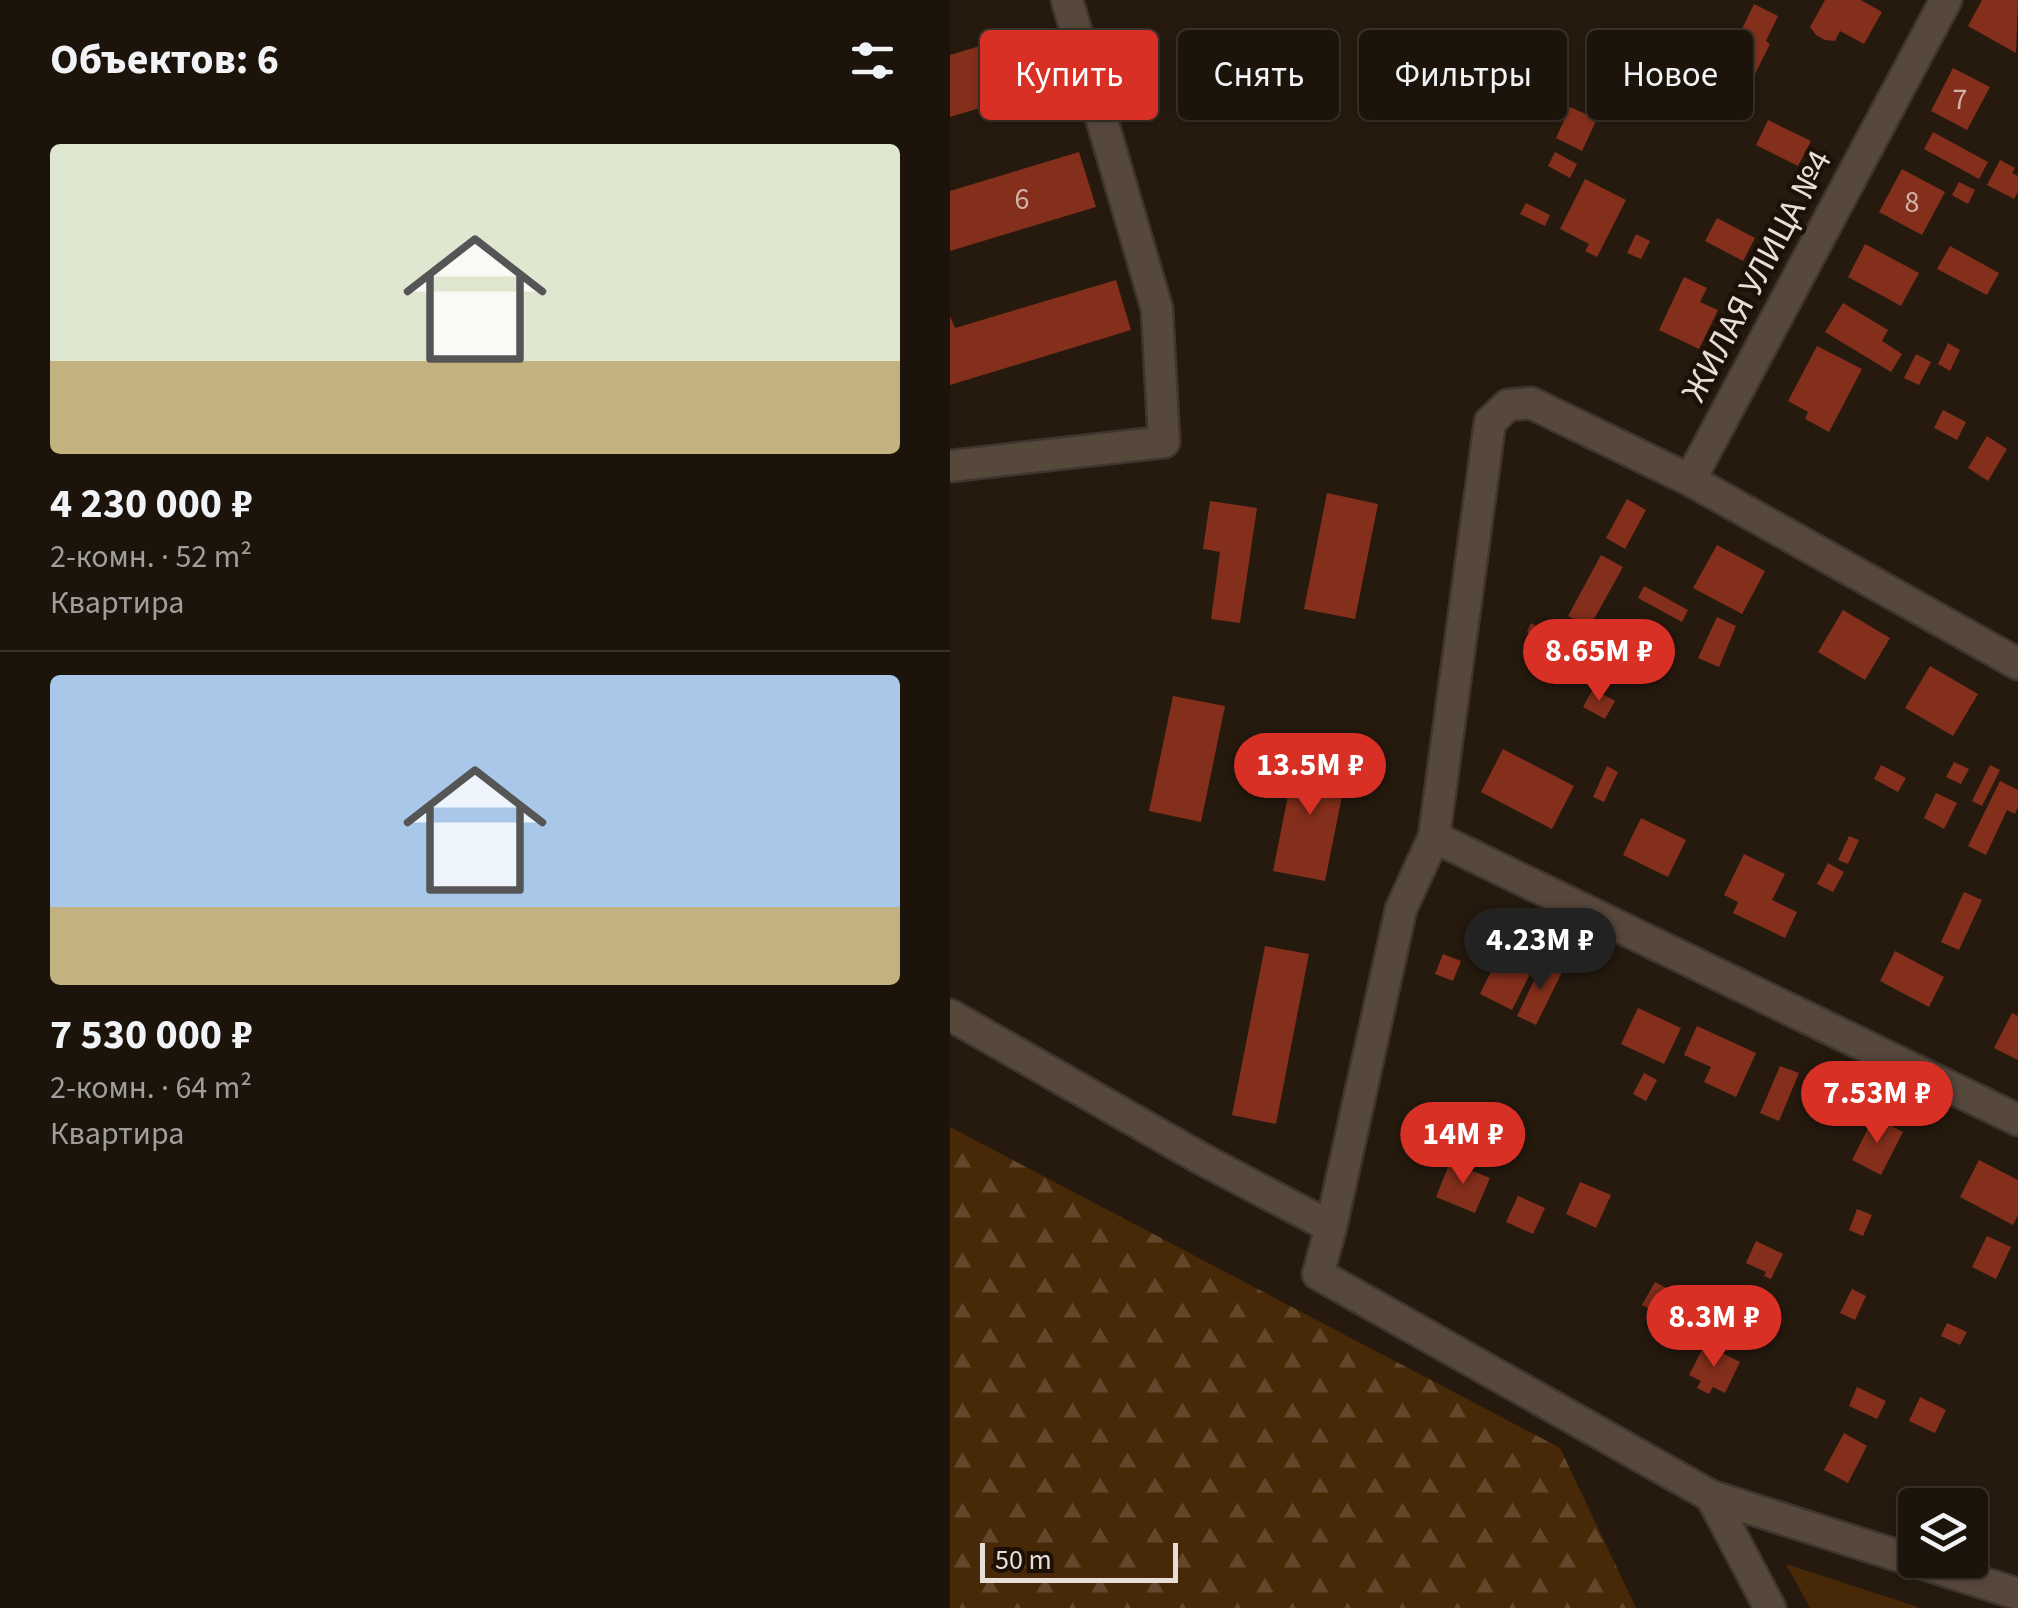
<!DOCTYPE html>
<html lang="ru">
<head>
<meta charset="utf-8">
<style>
	:root { --surface:#1c140a; --page:#251d13; --text:#f1f3f6; --muted:#a09e9c; --line:#3a332b; --accent:#d93025 }
	body { margin:0; font-family:"Source Sans 3",sans-serif; background:var(--page); color:var(--text); height:100vh; display:flex; flex-direction:column; font-size:38px; white-space:nowrap }
	* { box-sizing:border-box; margin:0 }
	p { font-size:32px; color:var(--muted) }
	.icon { flex:none; width:55px; height:55px; fill:none; stroke:currentColor; stroke-width:2; stroke-linecap:round; stroke-linejoin:round }
	.map { position:relative; flex:1; overflow:hidden }
	.side { display:flex; flex-direction:column; background:var(--surface); width:950px }
	.side>* { flex:none }
	.top-card { position:absolute; left:30px; top:30px; width:888px; height:90px; display:flex; gap:20px }
	.fabs { position:absolute; left:948px; top:1488px; display:grid; gap:20px }
	.fabs a { display:grid; place-items:center; width:90px; height:90px; border-radius:10px; background:var(--surface); box-shadow:0 2px 8px #0004,0 0 0 2px var(--line); font-size:50px }
	.scale { position:absolute; left:30px; bottom:25px; width:198px; box-sizing:border-box; padding-left:10px; border:5px solid #e8ded7; border-top:0; font-size:28px; line-height:35px; white-space:nowrap; color:#e8ded7; -webkit-text-stroke:8px #1d1006; paint-order:stroke }
	.price { position:absolute; translate:-50% -85px; padding:0 22px; border-radius:35px; background:var(--accent); color:#fff; font-size:32px; line-height:65px; filter:drop-shadow(0 2px 5px #0008) }
	.price::after { content:''; position:absolute; left:50%; top:60px; width:30px; height:22px; margin-left:-15px; background:inherit; clip-path:polygon(0 0,100% 0,50% 100%) }
	.price.selected { background:#222; color:#fff }
	ul { padding:0; list-style:none }
	li { display:grid; align-content:center; gap:20px; height:530px; padding:0 50px }
	li+li { border-top:2px solid var(--line) }
	li span { display:grid; place-items:center; height:310px; border-radius:10px; color:#555 }
	li>.icon { margin-inline-start:auto }
	span .icon { width:180px; height:180px; fill:#fffc; stroke-width:1 }
	li b { font-size:42px }
	h2 { display:flex; justify-content:space-between; align-items:center; height:120px; padding:0 50px; font-size:42px }
	.tag { padding:0 35px; border-radius:10px; background:var(--surface); box-shadow:0 2px 8px #0004,0 0 0 2px var(--line); font-size:35px; line-height:90px }
	.tag.selected { background:var(--accent); color:#fff }
	main { display:flex; flex:1; min-height:0 }
	.map>svg:first-child { display:block }
</style>
</head>
<body>
<main>
<section class="side">
<h2>Объектов: 6<svg class="icon" aria-label="filters" viewBox="0 0 24 24"><path d="M4 7h16M4 17h16"/><circle cx="9" cy="7" r="2"/><circle cx="15" cy="17" r="2"/></svg></h2>
<ul>
<li><span style="background:linear-gradient(#dfe7d0 70%,#c2b280 0)"><svg class="icon" aria-label="home" viewBox="0 0 24 24"><path d="M3 11l9-7 9 7M6 9v11h12V9"/></svg></span><div><b>4 230 000 ₽</b><p>2-комн. · 52 m²</p><p>Квартира</p></div></li>
<li><span style="background:linear-gradient(#a9c7e8 75%,#c2b280 0)"><svg class="icon" aria-label="home" viewBox="0 0 24 24"><path d="M3 11l9-7 9 7M6 9v11h12V9"/></svg></span><div><b>7 530 000 ₽</b><p>2-комн. · 64 m²</p><p>Квартира</p></div></li>
</ul>
</section>
<div class="map">
<svg width="1068" height="1608" viewBox="0 0 1068 1608">
	<defs>
		<pattern id="forest-firs" width="22" height="20" patternUnits="userSpaceOnUse" patternTransform="scale(2.5)"><rect width="22" height="20" fill="#472807"/><path d="M5 1l3.5 6h-7zM16 11l3.5 6h-7z" fill="#62472a"/></pattern>
	</defs>
	<rect width="100%" height="100%" fill="#261a0e"/>
	<path fill="#472807" d="M836 1564 968 1607V1608H860Z"/>
	<path fill="url(#forest-firs)" d="M0 1127 610 1448 686 1608H0Z"/>
	<path fill="#832f1b" d="M875 0H911L932 12 914 44 890 31 885 41 875 40 866 35 860 27Z
		M1032 0H1068L1066 53 1018 26Z
		M804 4 828 16 816 41 820 44 805 74 777 60Z
		M90 28 107 85 0 117V55Z
		M679 53 689 59 693 53 718 68 693 110 666 93 676 76 668 71Z
		M1003 68 1040 87 1017 130 981 111Z
		M620 107 647 119 632 151 606 138Z
		M818 120 861 141 848 166 806 145Z
		M983 132 1038 162 1029 179 974 149Z
		M129 152 146 207 0 251V191Z
		M605 152 627 164 620 178 598 166Z
		M1050 160 1065 168 1062 173 1068 176V192L1064 199 1037 185Z
		M952 169 995 192 972 235 929 212Z
		M635 179 676 200 647 257 635 251 639 244 610 229Z
		M1009 182 1025 190 1018 204 1002 195Z
		M576 203 600 215 595 226 570 214Z
		M767 218 805 238 793 261 755 241Z
		M686 234 700 241 691 259 677 253Z
		M915 244 969 273 951 306 898 277Z
		M1000 246 1049 273 1037 295 987 269Z
		M734 277 757 288 750 302 768 310 749 349 709 330Z
		M166 280 181 330 0 385V316L5 328Z
		M893 303 938 330 932 341 952 354 941 372 875 332Z
		M998 343 1010 350 1000 371 988 364Z
		M867 346 912 369 879 432 855 419 858 412 838 401Z
		M966 354 981 362 969 385 954 378Z
		M993 410 1016 422 1007 440 984 428Z
		M1037 436 1057 449 1038 481 1018 468Z
		M377 493 428 504 405 619 354 609Z
		M677 499 696 510 675 549 656 538Z
		M260 501 307 508 290 623 261 619 270 552 253 549Z
		M767 545 815 571 792 614 743 588Z
		M651 555 673 567 639 628 618 616Z
		M694 586 738 610 732 622 688 598Z
		M893 610 940 638 915 680 868 652Z
		M767 617 786 626 769 667 748 658Z
		M581 623 607 638 602 646 577 632Z
		M980 666 1028 694 1003 736 955 708Z
		M643 689 665 701 655 719 633 707Z
		M223 696 275 706 251 822 199 811Z
		M553 749 624 786 602 829 531 792Z
		M346 755 398 766 375 881 323 871Z
		M1004 762 1019 769 1011 784 996 777Z
		M931 765 956 778 948 792 924 779Z
		M1040 765 1050 770 1032 806 1022 801Z
		M657 766 668 772 654 802 643 797Z
		M1050 781 1068 790V807L1065 814 1057 810 1036 855 1018 846Z
		M986 793 1007 803 994 829 974 818Z
		M691 818 736 840 718 877 673 855Z
		M899 836 909 840 898 864 888 860Z
		M794 854 835 874 822 900 847 912 835 938 783 913 788 902 774 895Z
		M878 863 894 872 883 892 867 884Z
		M1014 892 1032 900 1009 950 991 942Z
		M315 946 359 954 326 1124 282 1115Z
		M551 951 584 966 562 1010 530 994Z
		M945 951 994 977 979 1007 930 981Z
		M493 954 511 961 503 981 485 974Z
		M594 960 613 970 586 1025 567 1016Z
		M688 1008 731 1028 714 1064 671 1044Z
		M1062 1013 1068 1016V1060L1044 1048Z
		M747 1026 806 1053 786 1097 754 1082 761 1067 734 1055Z
		M830 1066 849 1073 829 1121 810 1113Z
		M694 1073 707 1080 696 1101 683 1094Z
		M924 1117 953 1132 931 1175 902 1160Z
		M1029 1160 1068 1180V1215L1063 1225 1010 1197Z
		M500 1162 540 1178 525 1213 486 1197Z
		M630 1182 661 1195 646 1228 616 1214Z
		M568 1196 595 1208 583 1234 556 1222Z
		M907 1209 922 1215 913 1236 899 1230Z
		M1037 1236 1061 1247 1046 1279 1022 1267Z
		M806 1241 833 1254 821 1279 814 1276 816 1272 796 1263Z
		M705 1282 735 1298 722 1322 692 1305Z
		M902 1289 916 1296 905 1320 890 1313Z
		M997 1323 1017 1332 1010 1345 991 1336Z
		M755 1344 790 1362 775 1393 763 1387 759 1394 747 1388 751 1381 739 1375Z
		M907 1387 936 1401 927 1419 899 1406Z
		M970 1397 996 1410 985 1433 959 1421Z
		M894 1433 917 1446 898 1483 874 1470Z"/>
	<g fill="none" stroke-linecap="round" stroke-linejoin="round">
		<g stroke="#3f352f" stroke-width="35">
			<path id="minor" d="M0 466 214 442 207 309 117 0
				M740 480 996 0
				M484 837 1068 1120
				M0 1015 250 1158 381 1227 368 1274 761 1496 1068 1594
				M381 1227 451 909 484 837 540 422 558 405 581 403 740 480 1068 664
				M761 1496 820 1608"/>
		</g>
		<use href="#minor" stroke="#57483c" stroke-width="30"/>
	</g>
	<g text-anchor="middle" dominant-baseline="central" stroke-width="9" stroke-linejoin="round" paint-order="stroke">
		<g font-size="30" fill="#cfb2a8">
			<text x="1010" y="99">7</text>
			<text x="72" y="199">6</text>
			<text x="962" y="202">8</text>
		</g>
		<g font-size="35" fill="#e8ded7" stroke="#1d1006">
			<text transform="translate(807 276) rotate(-62)">ЖИЛАЯ УЛИЦА №4</text>
		</g>
	</g>
</svg>
<div class="fabs">
<a><svg class="icon" aria-label="layers" viewBox="0 0 24 24"><path d="M12 4l9 5-9 5-9-5zM3 14l9 5 9-5"/></svg></a>
</div>
<div class="scale">50 m</div>
<b class="price" style="left:649px;top:704px">8.65M ₽</b>
<b class="price" style="left:360px;top:818px">13.5M ₽</b>
<b class="price selected" style="left:590px;top:993px">4.23M ₽</b>
<b class="price" style="left:927px;top:1146px">7.53M ₽</b>
<b class="price" style="left:513px;top:1187px">14M ₽</b>
<b class="price" style="left:764px;top:1370px">8.3M ₽</b>
<div class="top-card">
<a class="tag selected">Купить</a>
<a class="tag">Снять</a>
<a class="tag">Фильтры</a>
<a class="tag">Новое</a>
</div>
</div>
</main>
</body>
</html>
